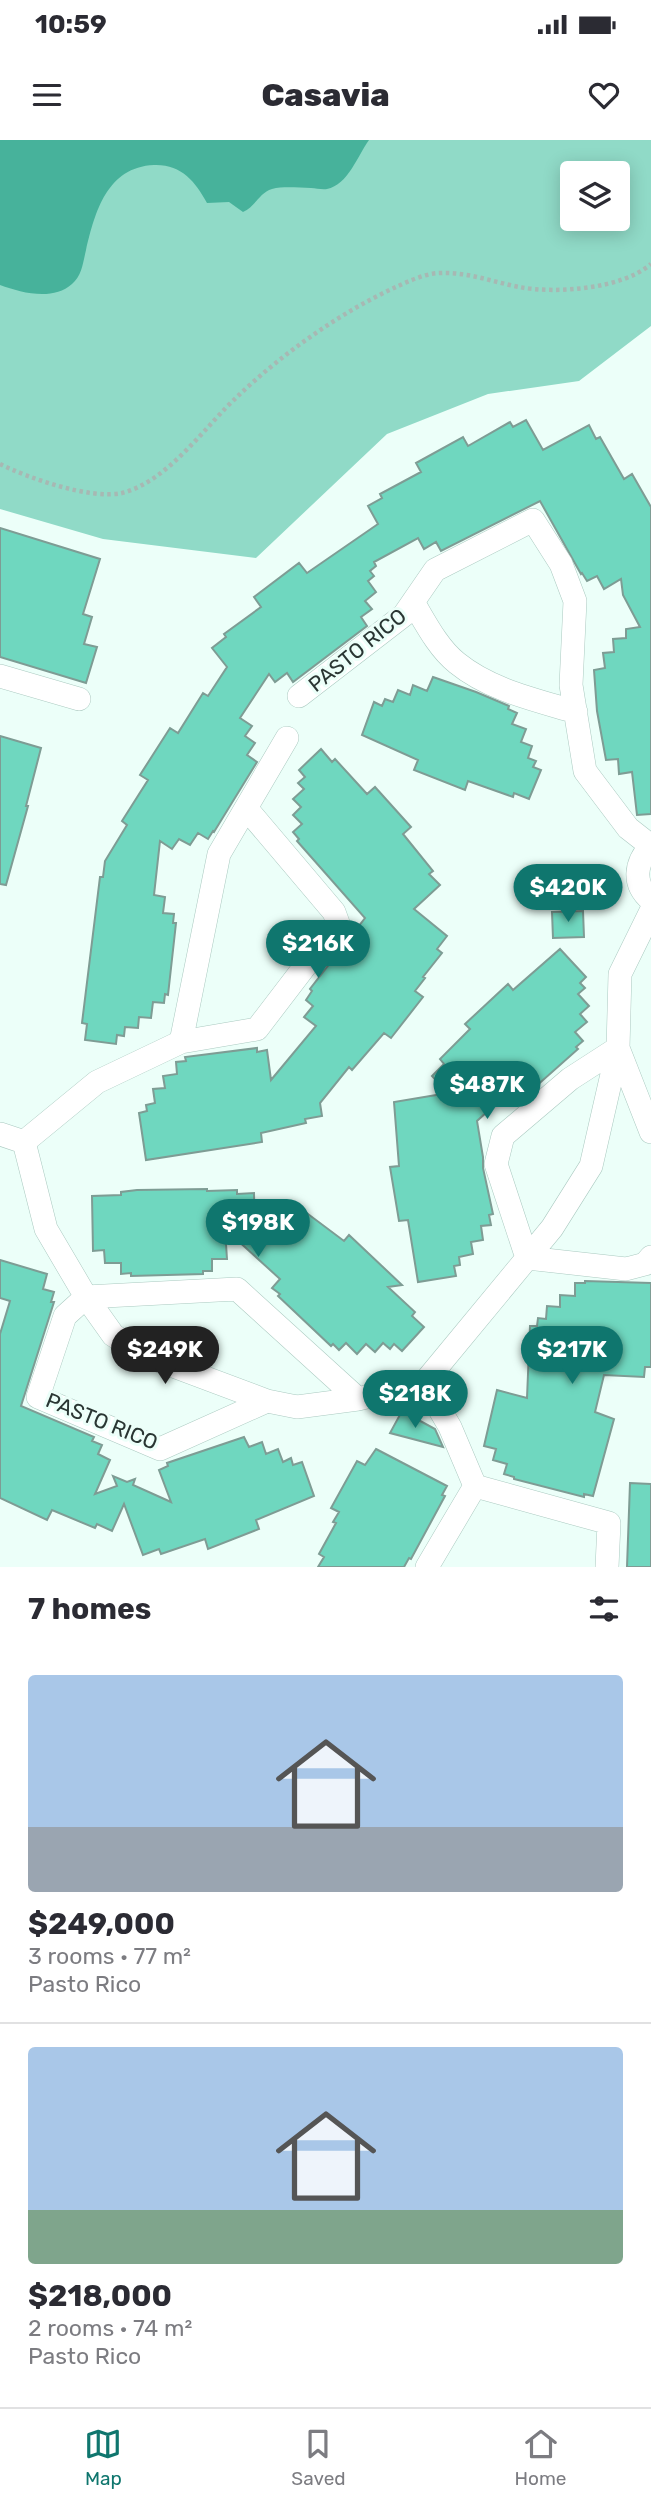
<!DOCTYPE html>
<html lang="en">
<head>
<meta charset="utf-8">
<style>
	:root { --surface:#fff; --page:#f7f7f7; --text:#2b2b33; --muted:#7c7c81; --line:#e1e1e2; --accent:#0f766e }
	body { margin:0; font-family:Rubik,sans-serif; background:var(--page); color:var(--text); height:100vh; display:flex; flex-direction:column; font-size:26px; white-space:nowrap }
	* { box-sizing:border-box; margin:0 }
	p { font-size:23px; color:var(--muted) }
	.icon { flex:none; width:38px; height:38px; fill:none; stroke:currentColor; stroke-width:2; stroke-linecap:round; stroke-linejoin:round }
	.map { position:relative; height:1427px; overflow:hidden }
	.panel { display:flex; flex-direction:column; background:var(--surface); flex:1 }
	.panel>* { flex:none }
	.buttons { position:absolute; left:560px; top:21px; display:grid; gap:14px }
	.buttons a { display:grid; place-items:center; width:70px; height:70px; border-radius:7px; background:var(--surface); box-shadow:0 4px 18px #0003; font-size:35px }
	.price { position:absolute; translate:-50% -60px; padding:0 16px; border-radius:24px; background:var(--accent); color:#fff; font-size:23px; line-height:46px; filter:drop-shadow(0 2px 4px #0008) }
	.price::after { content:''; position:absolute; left:50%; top:42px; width:21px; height:16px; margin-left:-10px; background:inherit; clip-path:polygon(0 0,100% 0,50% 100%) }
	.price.selected { background:#222; color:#fff }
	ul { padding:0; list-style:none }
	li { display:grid; align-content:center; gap:14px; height:371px; padding:0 28px }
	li+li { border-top:2px solid var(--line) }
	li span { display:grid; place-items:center; height:217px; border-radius:7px; color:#555 }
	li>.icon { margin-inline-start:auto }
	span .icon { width:126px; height:126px; fill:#fffc; stroke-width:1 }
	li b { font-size:30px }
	h2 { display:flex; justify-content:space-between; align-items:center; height:84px; padding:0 28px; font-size:30px }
	.status { display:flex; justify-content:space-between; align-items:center; height:49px; padding:0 35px; background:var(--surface); direction:ltr }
	.status svg { height:19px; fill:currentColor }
	header { display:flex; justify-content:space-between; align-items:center; height:91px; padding:0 28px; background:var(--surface); font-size:32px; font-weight:800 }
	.tabs { display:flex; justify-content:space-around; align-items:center; height:98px; border-top:2px solid var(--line); background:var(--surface); font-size:19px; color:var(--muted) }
	.tabs a { display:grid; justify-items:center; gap:4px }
	.tabs .selected { color:var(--accent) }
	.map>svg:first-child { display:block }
</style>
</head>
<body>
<div class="status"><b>10:59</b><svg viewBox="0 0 49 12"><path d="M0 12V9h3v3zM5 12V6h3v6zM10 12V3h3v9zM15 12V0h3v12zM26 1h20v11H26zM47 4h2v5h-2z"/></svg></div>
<header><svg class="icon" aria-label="menu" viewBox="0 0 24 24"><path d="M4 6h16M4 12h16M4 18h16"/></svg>Casavia<svg class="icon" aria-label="heart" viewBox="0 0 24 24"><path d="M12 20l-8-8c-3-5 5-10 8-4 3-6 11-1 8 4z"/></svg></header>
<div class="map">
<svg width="651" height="1427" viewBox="0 0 651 1427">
	<rect width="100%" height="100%" fill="#ecfff9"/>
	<path fill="#90dac7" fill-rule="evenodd" d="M0 0H651V186L579 241 488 254 387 294 256 418 103 399 0 369ZM572 33H618V79H572Z"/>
	<path fill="#47b29b" d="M0 0H369C358 15 348 45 327 49 322 50 316 48 311 48 299 48 284 46 272 49 259 53 255 67 243 72L229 62 207 63C195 41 181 24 154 25 107 27 95 72 86 110 83 122 82 136 72 144 53 161 22 153 0 145Z"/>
	<path fill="#6fd7bf" stroke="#7e9c94" stroke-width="2" d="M526 280 543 310 589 285 596 299 600 297 624 339 632 334 651 367V674L637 675 632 632 619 634 618 619 606 620 597 571 594 530 605 528 603 513 614 512 613 499 626 498V489L640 487 623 455 621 439 604 449 597 436 587 441 582 433 581 434 540 361 441 411 436 402 424 409 418 398 374 422 376 426 370 431 374 436 368 441 376 452 365 461 372 469 361 477 367 486 293 542 287 533 275 542 269 534 240 578 252 586 245 596 255 603 247 615 257 622 214 692 213 691 208 699 198 693 190 705 179 699 172 709 160 701 154 755 165 757 163 773 174 774 173 783H176L168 855 165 854 164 863 153 862 151 878 139 877 138 888 125 887 124 896 117 895 116 904 85 900 87 884 82 883 100 737H103L105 721 127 685 122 681 148 640 140 635 170 588 178 593 203 553 208 556 227 527 212 508 226 497 224 494 261 467 254 457 299 423 307 433 378 384 368 366 382 358 380 354 421 332 416 323 463 297 468 306 510 282 513 287Z
		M0 388 100 419 83 474 92 477 84 504 97 507 86 543 0 517Z
		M433 537 476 552 509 566 508 569 517 573 512 584 526 589 521 602 532 606 528 618 536 621 533 627 541 630 529 659 514 653 513 657 468 641 465 650 414 630 418 620 362 595 374 562 382 566 385 559 393 562 398 550 410 555 413 545 427 551Z
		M0 596 41 608 26 666H28L6 745 0 744Z
		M321 609 332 622 335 619 367 654 375 647 411 687 403 694 433 731 429 734 440 745 414 769 447 796 437 809 442 813 423 837 425 838 415 851 423 857 391 898 384 893 352 930 349 927 320 963 322 976 305 979 306 983 261 993 262 1002 146 1020 139 973 147 971 146 965 155 963 153 949 165 948 163 936 177 934 176 922 186 921 185 917 257 908V912L267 910 271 940 316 886 304 877 313 866 306 860 312 851 310 849 365 778 297 701 299 699 293 692 302 684 293 675 301 667 293 659 304 649 298 643 305 637 299 630Z
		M583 771 584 797 553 798 552 772Z
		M560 809 586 837 580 843 585 848 578 854 589 866 580 874 587 882 575 892 583 901 576 907 578 909 524 957 523 955 515 962 508 953 477 981 483 1017V1028L493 1074 489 1075 491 1085 481 1086 483 1100 471 1102 473 1114 459 1117 460 1125 454 1126 456 1136 418 1142 408 1080 399 1081 390 1027 399 1026 394 962 448 953 432 936 444 924 440 919 470 889 465 884 508 844 513 850Z
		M207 1049V1051L237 1050V1054L254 1053 255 1103 292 1062 344 1101 349 1095 402 1145 388 1147 415 1172 412 1176 424 1187 402 1211 394 1204 390 1209 383 1203 375 1212 366 1204 357 1214 346 1203 339 1210 333 1204 331 1206 278 1156 280 1154 272 1148 280 1139 225 1089 227 1119H212V1131H203V1134L131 1136V1133L121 1134V1123H105L104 1110 93 1111 92 1056 121 1055V1052L137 1050Z
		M0 1120 47 1134 43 1149 54 1152 51 1162H54L21 1266 94 1297 92 1301 102 1305 98 1314 110 1320 95 1354 117 1346 113 1336 127 1342 135 1339 133 1345 171 1362 159 1330 168 1326 167 1323 244 1297 249 1307 262 1302 266 1314 278 1309 283 1322 291 1318 293 1325 302 1322 314 1356 256 1380 259 1389 208 1409 205 1399 161 1414 159 1409 143 1415 124 1364 112 1391 97 1384 95 1388 52 1370 47 1380 0 1358V1194L10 1161 0 1158Z
		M585 1141 651 1143V1227H645L644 1237 604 1235 595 1272 614 1279 593 1356 584 1354V1357L514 1339V1337L504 1334 507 1324 493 1320 496 1309 484 1306 497 1250 527 1258 530 1186H537L538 1178 546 1179 547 1166 560 1167V1155L575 1156V1143H585Z
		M402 1271 435 1289 443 1307 390 1293Z
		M376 1309 447 1346 442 1355 445 1356 411 1419 409 1418 404 1427H318L324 1417 319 1414 336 1383 333 1382 339 1372 331 1368 357 1321 365 1325Z
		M630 1343 651 1344V1427H627Z"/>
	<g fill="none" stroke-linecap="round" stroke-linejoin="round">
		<g stroke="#abcac1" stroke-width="24">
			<path id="street" d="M413 462C425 482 438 508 457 523 490 550 536 560 576 572
				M0 536 79 559
				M299 556 404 475 435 430 533 380 561 424 575 461 571 545 585 631 628 688 651 706
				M287 598 219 714 181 902 97 942 24 1002 46 1089 86 1157 113 1195 144 1215 267 1261 297 1267 358 1259 424 1243 552 1088 591 1026 618 908 620 834 651 771
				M651 706C635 723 632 744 651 760
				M181 902 257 889 338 783 334 772 246 668
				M651 992 618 908 570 939 503 996 496 1024 527 1118 626 1129 645 1124 651 1117
				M0 994 24 1002
				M424 1243 450 1287 475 1346
				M267 1261 160 1309 38 1257 65 1176 86 1157 237 1149 358 1259
				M475 1346 609 1383 607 1427
				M427 1427 475 1346"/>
		</g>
		<path stroke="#a7b8b3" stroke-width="4.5" stroke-dasharray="3.5 3.5" stroke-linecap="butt" d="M0 324C28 338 91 360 122 353 169 341 205 286 239 255 282 214 341 172 396 147 409 141 426 133 441 133 468 132 493 142 519 147 556 154 622 149 651 124"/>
		<use href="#street" stroke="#fff" stroke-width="23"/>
	</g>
	<g text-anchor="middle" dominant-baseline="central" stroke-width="6" stroke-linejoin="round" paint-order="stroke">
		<g font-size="21" fill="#2a3633" stroke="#ecfff9">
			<text transform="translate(357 510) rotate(-39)">PASTO RICO</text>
			<text transform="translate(102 1281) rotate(22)">PASTO RICO</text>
		</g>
	</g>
</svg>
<div class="buttons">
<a><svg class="icon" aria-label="layers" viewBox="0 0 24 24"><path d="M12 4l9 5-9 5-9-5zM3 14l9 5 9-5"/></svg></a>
</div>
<b class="price" style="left:568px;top:784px">$420K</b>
<b class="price" style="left:318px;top:840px">$216K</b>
<b class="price" style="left:487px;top:981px">$487K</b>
<b class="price" style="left:258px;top:1119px">$198K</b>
<b class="price selected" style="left:165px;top:1246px">$249K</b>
<b class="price" style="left:572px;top:1246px">$217K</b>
<b class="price" style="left:415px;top:1290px">$218K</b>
</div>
<section class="panel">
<h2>7 homes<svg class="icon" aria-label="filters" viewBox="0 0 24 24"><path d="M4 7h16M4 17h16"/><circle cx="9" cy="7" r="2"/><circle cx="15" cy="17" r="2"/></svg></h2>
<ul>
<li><span style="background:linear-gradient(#a9c7e8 70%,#9aa5b1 0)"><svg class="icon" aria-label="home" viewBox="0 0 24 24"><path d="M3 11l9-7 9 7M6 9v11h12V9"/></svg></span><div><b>$249,000</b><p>3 rooms · 77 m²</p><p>Pasto Rico</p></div></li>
<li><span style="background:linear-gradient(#a9c7e8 75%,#7fa58c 0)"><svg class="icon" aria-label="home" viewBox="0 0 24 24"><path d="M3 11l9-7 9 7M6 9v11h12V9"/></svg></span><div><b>$218,000</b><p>2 rooms · 74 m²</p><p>Pasto Rico</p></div></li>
</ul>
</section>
<nav class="tabs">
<a class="selected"><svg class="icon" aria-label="map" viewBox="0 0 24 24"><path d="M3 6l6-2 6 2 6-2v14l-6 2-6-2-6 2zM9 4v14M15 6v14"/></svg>Map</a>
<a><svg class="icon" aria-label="saved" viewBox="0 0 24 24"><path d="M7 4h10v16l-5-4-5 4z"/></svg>Saved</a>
<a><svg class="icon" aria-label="home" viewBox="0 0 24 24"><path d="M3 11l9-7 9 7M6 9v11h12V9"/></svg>Home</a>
</nav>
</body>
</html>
